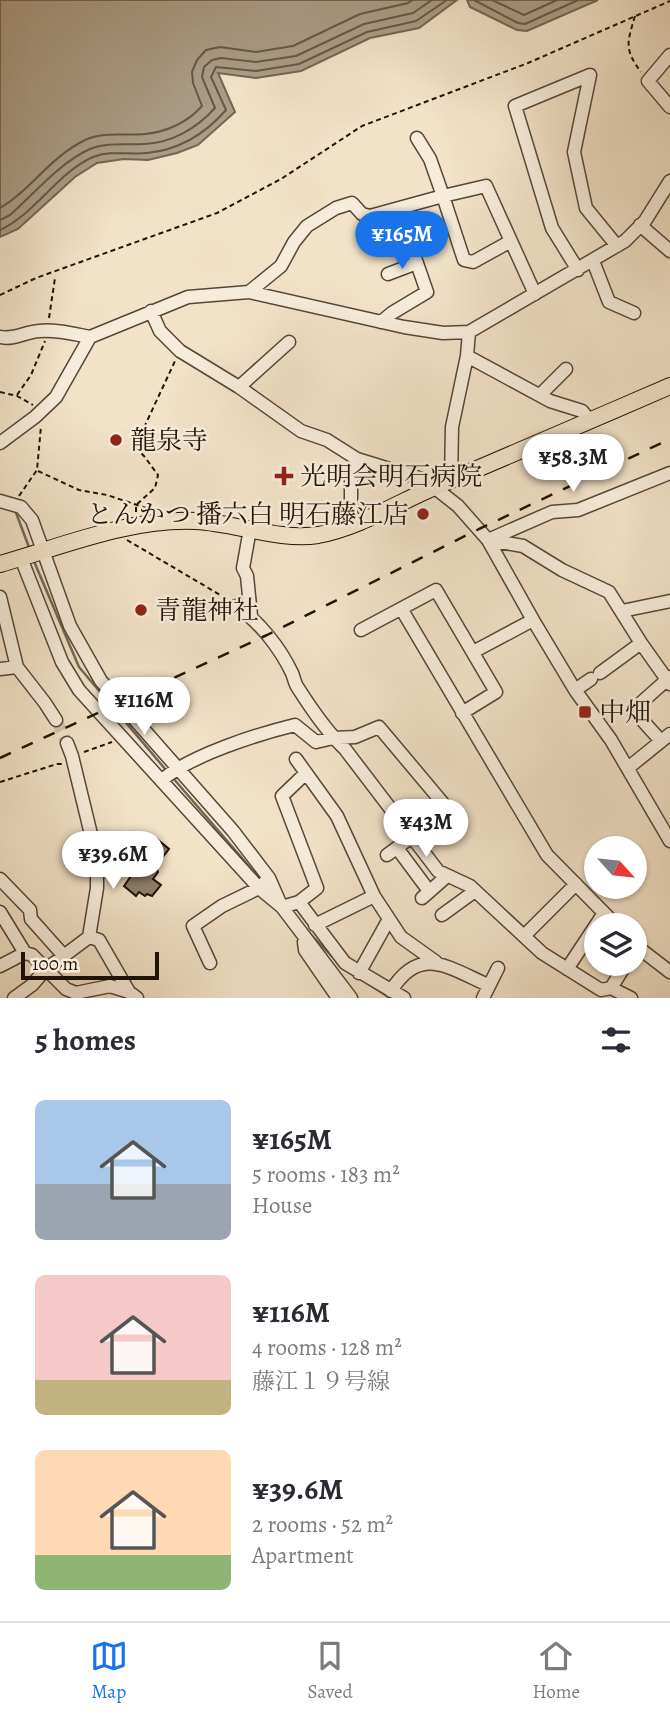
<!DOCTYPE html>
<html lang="en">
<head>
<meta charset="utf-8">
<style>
	:root { --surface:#fff; --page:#f7f7f7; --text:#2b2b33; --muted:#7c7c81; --line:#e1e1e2; --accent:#1a73e8 }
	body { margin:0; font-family:Alegreya,"Noto Serif JP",serif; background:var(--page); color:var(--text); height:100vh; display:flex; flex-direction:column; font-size:26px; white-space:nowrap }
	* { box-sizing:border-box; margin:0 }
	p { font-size:23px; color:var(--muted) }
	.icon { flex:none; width:38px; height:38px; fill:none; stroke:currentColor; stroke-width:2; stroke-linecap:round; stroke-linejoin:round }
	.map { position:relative; height:998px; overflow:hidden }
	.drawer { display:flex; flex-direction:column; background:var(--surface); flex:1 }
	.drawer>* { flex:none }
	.needle { width:46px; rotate:117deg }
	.controls { position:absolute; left:584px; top:836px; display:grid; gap:14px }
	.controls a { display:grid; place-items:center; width:63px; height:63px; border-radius:50%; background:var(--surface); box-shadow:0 2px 5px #0004; font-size:35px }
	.scale { position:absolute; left:21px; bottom:18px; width:138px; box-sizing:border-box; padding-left:7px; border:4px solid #211306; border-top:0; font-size:19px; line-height:24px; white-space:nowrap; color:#211306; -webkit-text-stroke:5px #f7ecdb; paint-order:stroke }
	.price { position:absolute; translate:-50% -60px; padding:0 16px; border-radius:24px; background:#fff; color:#222; font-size:23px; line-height:46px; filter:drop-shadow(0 2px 4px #0008) }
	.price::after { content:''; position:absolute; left:50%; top:42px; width:21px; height:16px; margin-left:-10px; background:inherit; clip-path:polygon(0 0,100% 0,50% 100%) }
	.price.on { background:var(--accent); color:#fff }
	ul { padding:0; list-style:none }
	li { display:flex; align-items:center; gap:21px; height:175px; padding:0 35px }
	li span { display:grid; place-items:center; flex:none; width:196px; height:140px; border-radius:10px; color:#555 }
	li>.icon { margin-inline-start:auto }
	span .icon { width:84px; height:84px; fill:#fffc; stroke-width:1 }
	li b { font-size:30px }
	h2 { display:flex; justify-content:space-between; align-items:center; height:84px; padding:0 35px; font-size:30px }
	.tab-bar { display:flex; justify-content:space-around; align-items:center; height:98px; border-top:2px solid var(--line); background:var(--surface); font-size:19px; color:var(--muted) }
	.tab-bar a { display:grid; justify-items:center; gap:4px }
	.tab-bar .on { color:var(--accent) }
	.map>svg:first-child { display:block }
</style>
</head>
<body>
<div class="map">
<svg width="670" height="998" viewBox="0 0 670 998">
	<rect width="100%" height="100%" fill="#f2e2c8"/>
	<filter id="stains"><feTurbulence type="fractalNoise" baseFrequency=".00286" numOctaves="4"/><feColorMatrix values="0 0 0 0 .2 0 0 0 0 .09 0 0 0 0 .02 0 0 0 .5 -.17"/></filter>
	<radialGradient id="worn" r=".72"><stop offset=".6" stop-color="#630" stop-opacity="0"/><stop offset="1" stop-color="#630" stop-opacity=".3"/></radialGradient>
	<path fill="#ab9c86" stroke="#746553" stroke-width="2" d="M0 0H457L419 28 370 38 301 71 256 78 218 73 235 112 198 145 177 153 148 160 124 159 97 163 75 177 18 229 0 237Z
		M467 0H598L527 31 517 30 470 7Z"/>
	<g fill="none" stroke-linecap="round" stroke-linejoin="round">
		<path stroke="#665846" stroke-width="2" d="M474 0 518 23 525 24 578 0
			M492 0 524 15 557 0
			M0 208C30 191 50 157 85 140 104 131 125 136 145 134 167 132 188 122 202 106L193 83 192 72 197 60 206 50 220 47 256 52 293 46 360 14 408 3 413 0
			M0 220 10 215C35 193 59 163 90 149 106 142 127 145 144 144 172 143 197 128 215 108L202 77 204 67 212 60 221 58 256 62 296 56 364 24 413 13 432 0
			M0 230C36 213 57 173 93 157 110 150 130 155 147 153 179 150 205 134 226 110L211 77 216 67 256 71 299 64 367 32 416 21 447 0"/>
		<path stroke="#746553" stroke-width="2.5" d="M15 510 30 550
			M33 559 79 667 166 770
			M173 778 260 879
			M309 933 334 958
			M367 983 390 998"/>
	</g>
	<path fill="#8e7f6b" stroke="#211306" stroke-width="2" d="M157 839 169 849 156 866 158 872 153 879 161 885 152 896 147 894 145 896 139 892 136 896 124 886Z"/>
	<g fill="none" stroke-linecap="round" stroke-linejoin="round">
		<path stroke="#d3c3ab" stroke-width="12" stroke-dasharray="12 6" stroke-linecap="butt" d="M56 720 67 743"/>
		<g stroke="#554736" stroke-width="15">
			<path id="minor" d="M670 55 648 81 670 107
				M640 225 670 251
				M511 241 473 262 464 260 443 196 486 186 535 294
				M593 261 609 302 634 313
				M578 270 552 228 515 106 590 75 574 152 586 208 617 246
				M388 274 417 263
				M249 292 281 266 294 242 307 226 336 208 352 203 362 214 370 216 443 196 430 159 417 138
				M151 311 160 331 180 351 239 387 301 431 327 440 357 459 425 480 458 506 488 540 533 620 575 690 611 740 670 841
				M381 322 392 313 427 292 398 209
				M0 337C15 340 24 332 39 331 55 329 74 334 90 337
				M467 356 550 401 582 411 590 421
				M239 387 289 342
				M541 394 566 369
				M0 443 35 417 56 397 90 337 188 297 249 292 404 327 443 333 469 332 625 241 645 221 670 181
				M451 480 452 427 467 356 469 332
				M0 501 21 507 32 520 70 626 101 681 233 831 269 878 280 903
				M351 526V482L357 459
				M250 529 243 568 247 576 251 616
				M488 540 523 546 562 570 609 592 641 643 670 684
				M488 540 552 512 578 510 670 473
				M21 558 62 662 79 690 259 888 282 907 351 998
				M0 597 17 667 45 703 56 720
				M236 606C260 622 280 648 292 673 294 678 295 684 298 688 312 710 327 732 345 749L438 871 470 886 542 953 601 990 611 988 631 998
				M402 610 547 855 617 926
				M622 611 670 601
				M361 630 436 590 496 692 462 713
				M473 652 533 620
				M0 669 17 667
				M600 673 641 643
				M575 690 591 679
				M661 741 633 710 670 677
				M296 759 337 816 374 896 401 937 436 962
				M628 768 670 734
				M162 780C191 755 258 734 295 725L316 742 333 738 355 737 379 727 452 814
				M397 848 429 891
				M387 855 413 836
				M0 879 30 910 31 919 64 956
				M422 898 447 876
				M299 902 317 888 282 796 306 773
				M282 907 299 902 345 963 404 998
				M0 912 25 953 0 966
				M442 915 475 891
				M315 925 374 896
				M524 936 576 884
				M89 937 99 940 129 992
				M304 942 305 950 338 998
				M635 945 670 972
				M25 953 32 955 66 989 76 993 110 986 129 992 137 998
				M210 963 193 926 222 906 259 888 265 882
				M567 969 604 913
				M359 973 389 919
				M611 988 626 964
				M391 991C420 944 449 968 488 985
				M14 998 32 985 45 970 89 937 97 888V859L72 756 67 743
				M483 998 498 968"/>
		</g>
		<g stroke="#211306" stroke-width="18">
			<path id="major" d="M0 564C63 546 130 518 196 521 235 523 280 541 318 535 360 527 397 503 435 487 514 453 592 420 670 386"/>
		</g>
		<path stroke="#211306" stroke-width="2" stroke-dasharray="5 3.5" stroke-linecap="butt" d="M635 16C627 43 624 49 641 72
			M0 295 36 278 217 213 281 179 362 126 528 63 670 1
			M49 318 55 278
			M0 392 17 396 33 405
			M17 395 31 375 45 341
			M38 471 79 490 107 495 155 511
			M19 496 37 470 41 426
			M136 512V505L155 488 158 475 144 456 137 449 141 434 175 361
			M127 540 227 599
			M84 752 112 742
			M0 782 57 764H62"/>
		<use href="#minor" stroke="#f7ecdb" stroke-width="12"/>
		<use href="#major" stroke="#f2e2c8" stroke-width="16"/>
		<path stroke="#211306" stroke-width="2.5" stroke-dasharray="12 12" stroke-linecap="butt" d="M0 758 267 635 479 529 670 439"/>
	</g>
	<g fill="#8f2418" stroke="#f7ecdb" stroke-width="2.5">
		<circle cx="116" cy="440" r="7"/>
		<path d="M280.5 465.5h7v7h7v7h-7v7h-7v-7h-7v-7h7z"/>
		<circle cx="423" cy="514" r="7"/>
		<circle cx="141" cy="610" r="7"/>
		<rect x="578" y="705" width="14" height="14" rx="3.5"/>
	</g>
	<g text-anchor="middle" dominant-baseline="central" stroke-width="5" stroke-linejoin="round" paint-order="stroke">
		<g font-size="26" fill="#211306" stroke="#f7ecdb" text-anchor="start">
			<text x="130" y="440">龍泉寺</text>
			<text x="300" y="476">光明会明石病院</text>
			<text x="409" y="514" text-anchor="end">とんかつ 播六白 明石藤江店</text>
			<text x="155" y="610">青龍神社</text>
			<text x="599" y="712">中畑</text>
		</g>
	</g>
	<rect width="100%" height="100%" filter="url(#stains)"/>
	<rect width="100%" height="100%" fill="url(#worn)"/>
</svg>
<div class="controls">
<a><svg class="needle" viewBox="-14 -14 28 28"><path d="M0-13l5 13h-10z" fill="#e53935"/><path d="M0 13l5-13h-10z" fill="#7c7c81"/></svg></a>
<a><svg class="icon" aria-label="layers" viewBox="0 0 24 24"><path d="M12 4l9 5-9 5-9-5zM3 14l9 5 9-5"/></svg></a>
</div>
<div class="scale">100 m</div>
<b class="price on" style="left:402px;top:271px">¥165M</b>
<b class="price" style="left:573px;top:494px">¥58.3M</b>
<b class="price" style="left:144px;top:737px">¥116M</b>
<b class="price" style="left:426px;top:859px">¥43M</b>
<b class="price" style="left:113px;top:891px">¥39.6M</b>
</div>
<section class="drawer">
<h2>5 homes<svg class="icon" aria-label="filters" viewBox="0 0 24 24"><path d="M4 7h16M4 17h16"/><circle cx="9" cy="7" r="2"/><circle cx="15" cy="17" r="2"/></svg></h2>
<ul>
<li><span style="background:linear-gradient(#a9c7e8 60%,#9aa5b1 0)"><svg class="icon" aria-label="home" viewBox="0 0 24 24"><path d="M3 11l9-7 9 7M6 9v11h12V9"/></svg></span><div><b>¥165M</b><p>5 rooms · 183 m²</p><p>House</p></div></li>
<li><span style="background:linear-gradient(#f6c9c9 75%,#c2b280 0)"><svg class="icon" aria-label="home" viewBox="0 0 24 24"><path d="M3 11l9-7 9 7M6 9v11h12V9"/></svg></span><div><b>¥116M</b><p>4 rooms · 128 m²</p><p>藤江１９号線</p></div></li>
<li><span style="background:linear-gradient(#ffd9b3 75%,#8fb573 0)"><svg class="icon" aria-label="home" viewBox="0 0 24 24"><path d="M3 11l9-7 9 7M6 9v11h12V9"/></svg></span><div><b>¥39.6M</b><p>2 rooms · 52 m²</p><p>Apartment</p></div></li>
</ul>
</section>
<nav class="tab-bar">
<a class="on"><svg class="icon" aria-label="map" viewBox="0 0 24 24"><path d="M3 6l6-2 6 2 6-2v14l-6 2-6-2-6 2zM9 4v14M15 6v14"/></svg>Map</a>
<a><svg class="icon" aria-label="saved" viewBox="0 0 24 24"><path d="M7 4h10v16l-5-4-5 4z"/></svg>Saved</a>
<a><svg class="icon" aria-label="home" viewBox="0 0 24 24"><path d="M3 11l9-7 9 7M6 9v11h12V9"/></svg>Home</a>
</nav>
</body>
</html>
